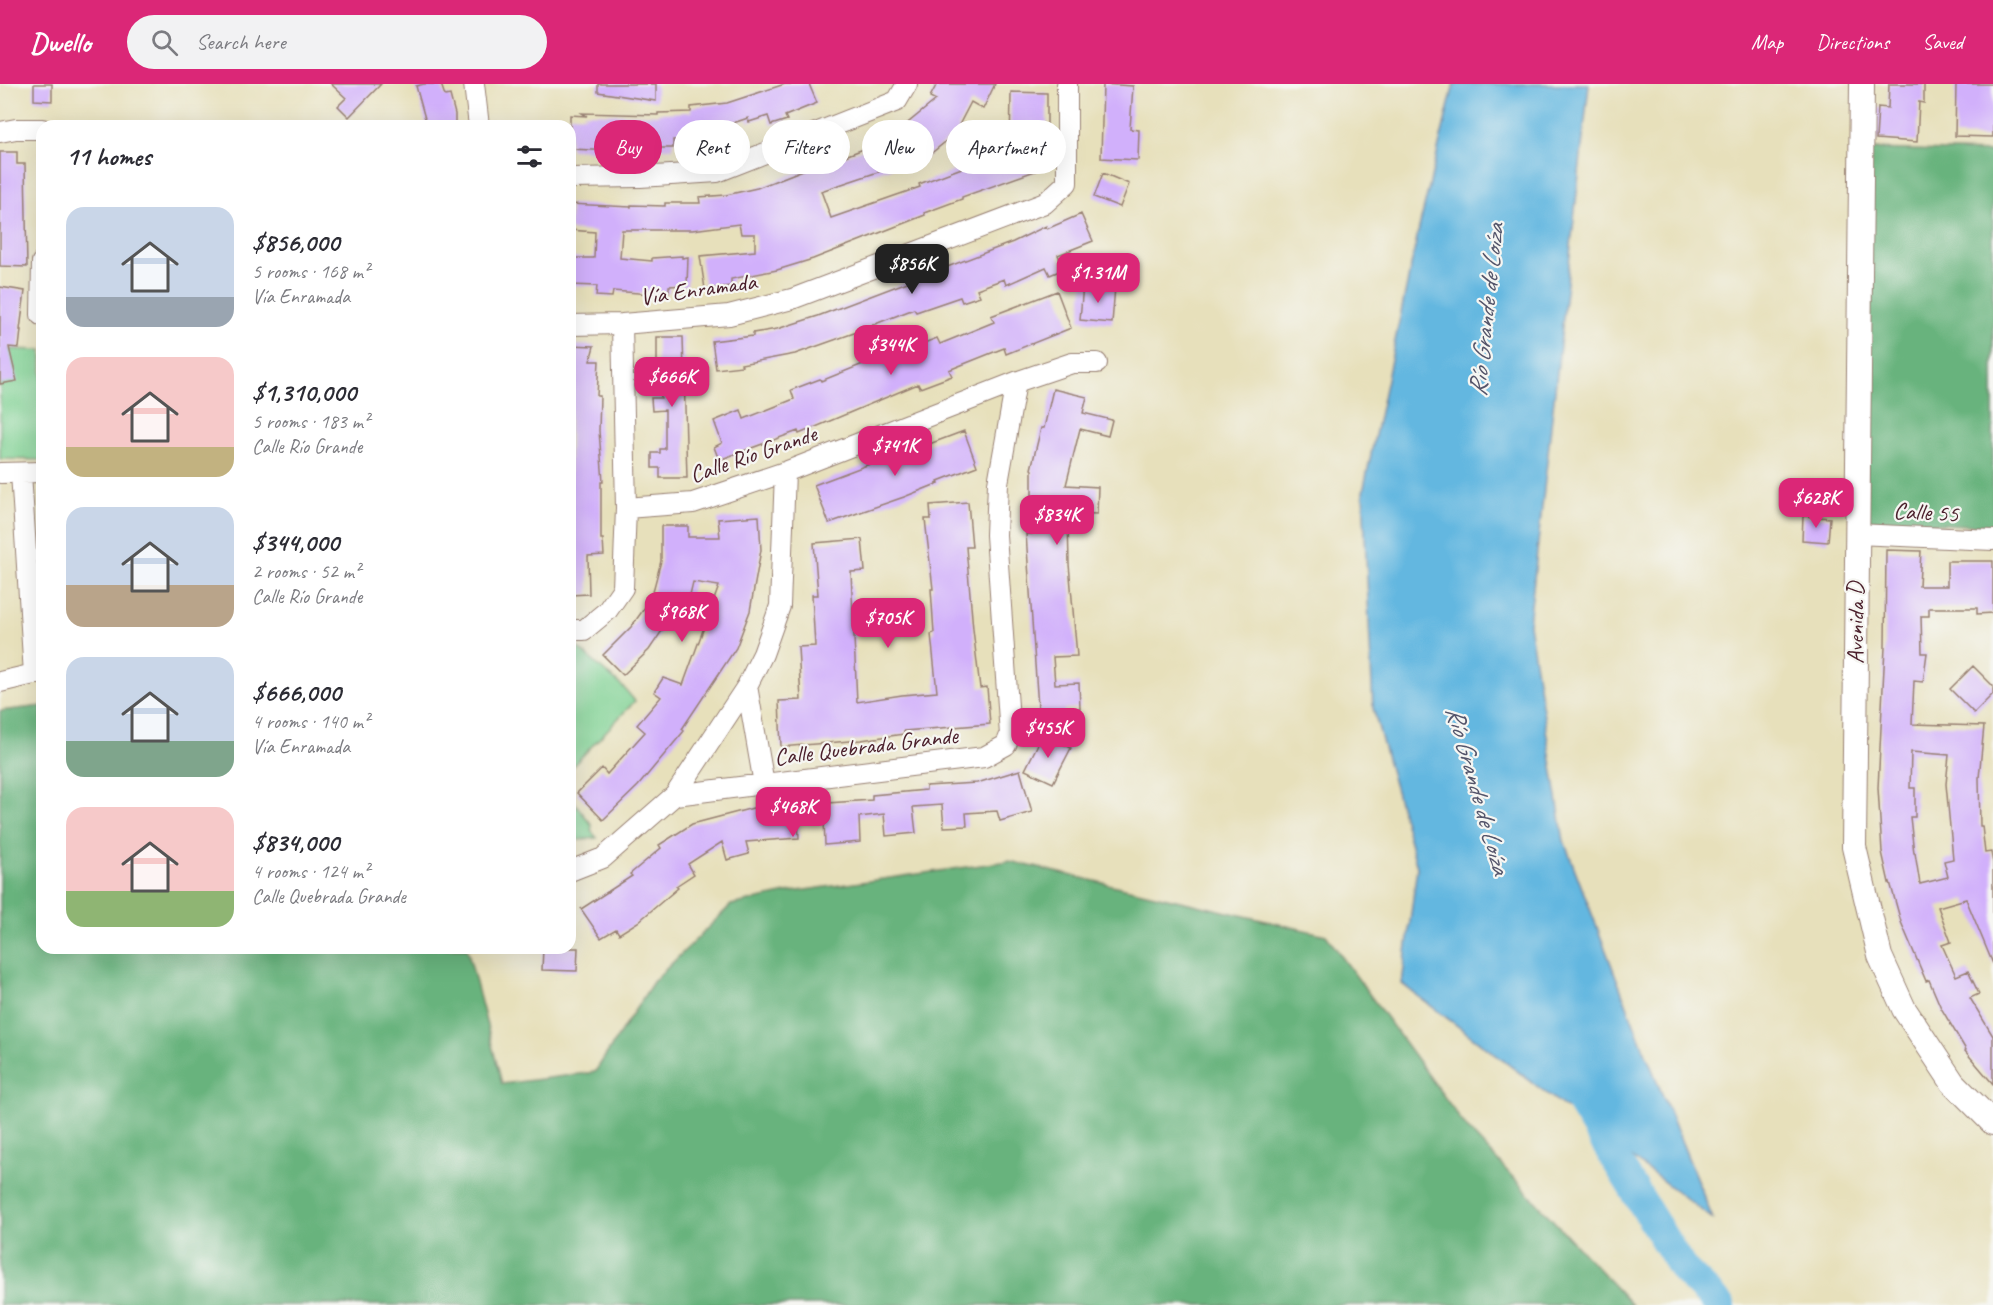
<!DOCTYPE html>
<html lang="en">
<head>
<meta charset="utf-8">
<style>
	:root { --surface:#fff; --page:#f2f2f3; --text:#2b2b33; --muted:#7c7c81; --accent:#db2777 }
	body { margin:0; font-family:Caveat,sans-serif; background:var(--page); color:var(--text); height:100vh; display:flex; flex-direction:column; font-size:22px; white-space:nowrap }
	* { box-sizing:border-box; margin:0 }
	p { font-size:20px; color:var(--muted) }
	.icon { flex:none; width:33px; height:33px; fill:none; stroke:currentColor; stroke-width:2; stroke-linecap:round; stroke-linejoin:round }
	.map { position:relative; flex:1; overflow:hidden }
	.details { position:absolute; left:36px; top:36px; width:540px; height:834px; display:flex; flex-direction:column; background:var(--surface); border-radius:18px; box-shadow:0 6px 24px #0002 }
	.details>* { flex:none }
	.top-card { position:absolute; left:594px; top:36px; width:570px; height:54px; display:flex; gap:12px }
	.price { position:absolute; translate:-50% -51px; padding:0 14px; border-radius:12px; background:var(--accent); color:#fff; font-size:20px; line-height:39px; filter:drop-shadow(0 2px 3px #0008) }
	.price::after { content:''; position:absolute; left:50%; top:36px; width:18px; height:14px; margin-left:-9px; background:inherit; clip-path:polygon(0 0,100% 0,50% 100%) }
	.price.current { background:#222; color:#fff }
	ul { padding:0; list-style:none }
	li { display:flex; align-items:center; gap:18px; height:150px; padding:0 30px }
	li span { display:grid; place-items:center; flex:none; width:168px; height:120px; border-radius:18px; color:#555 }
	li>.icon { margin-inline-start:auto }
	span .icon { width:72px; height:72px; fill:#fffc; stroke-width:1 }
	li b { font-size:26px }
	h2 { display:flex; justify-content:space-between; align-items:center; height:72px; padding:0 30px; font-size:26px }
	.chip { padding:0 21px; border-radius:27px; background:var(--surface); box-shadow:0 6px 24px #0002; font-size:21px; line-height:54px }
	.chip.current { background:var(--accent); color:#fff }
	header { display:flex; align-items:center; gap:36px; box-sizing:border-box; height:84px; padding:0 30px; background:var(--accent); color:#fff }
	header strong { font-size:28px }
	nav { display:flex; gap:33px; margin-inline-start:auto; font-size:21px }
	.search { width:420px; height:54px; background:var(--page); display:flex; align-items:center; gap:15px; box-sizing:border-box; padding:0 21px; border-radius:33px; color:var(--muted); font-size:22px }
	.map>svg:first-child { display:block }
</style>
</head>
<body>
<header>
<strong>Dwello</strong>
<div class="search"><svg class="icon" aria-label="search" viewBox="0 0 24 24"><circle cx="10" cy="10" r="6"/><path d="M15 15l6 6"/></svg>Search here</div>
<nav><a>Map</a><a>Directions</a><a>Saved</a></nav>
</header>
<div class="map">
<svg width="1993" height="1221" viewBox="0 0 1993 1221">
	<rect width="100%" height="100%" fill="#f6f6f2"/>
	<filter id="ink" filterUnits="userSpaceOnUse"><feTurbulence type="fractalNoise" baseFrequency=".0167" numOctaves="2"/><feDisplacementMap in="SourceGraphic" scale="12" xChannelSelector="R" yChannelSelector="G"/><feConvolveMatrix kernelMatrix="1 2 1 2 8 2 1 2 1" color-interpolation-filters="sRGB"/></filter>
	<filter id="wash" filterUnits="userSpaceOnUse"><feTurbulence type="fractalNoise" baseFrequency=".008" numOctaves="4" result="noise"/><feDisplacementMap in="SourceGraphic" scale="24" xChannelSelector="R" yChannelSelector="G"/><feGaussianBlur stdDeviation="1.35" result="paint"/><feColorMatrix in="noise" values="0 0 0 0 0 0 0 0 0 0 0 0 0 0 0 0 0 1.4 0 .05"/><feComposite in="paint" operator="in"/></filter>
	<g filter="url(#wash)">
		<rect width="100%" height="100%" fill="#e7e0bb"/>
		<path fill="#7fd193" stroke="#64785f" stroke-width="1.5" d="M0 265 42 266V376L0 375Z
			M570 557 624 604 635 617 570 685Z
			M570 713 592 741 591 747 597 754 578 756 570 754Z"/>
		<path fill="#67b37d" stroke="#586954" stroke-width="1.5" d="M1869 65 1993 68V442L1866 437Z
			M42 622V864H467L502 1000 595 988 653 898 731 821 791 808 1009 777 1326 851 1467 1044 1632 1221H0V627Z"/>
		<path fill="#64b7e0" stroke="#576b86" stroke-width="1.5" d="M1454 0H1589L1529 540 1564 757 1639 953 1713 1135 1402 900 1417 783 1373 624 1363 408 1419 144Z"/>
		<g fill="none" stroke-linecap="round" stroke-linejoin="round">
			<path stroke="#64b7e0" stroke-width="30" d="M1578 1014 1682 1184 1720 1221"/>
		</g>
		<g id="blocks">
			<path fill="#d1b0fb" fill-rule="evenodd" d="M34 0H52V17L34 16Z
				M331 0H381L349 33 338 22 346 14Z
				M424 0H441L445 12 450 11 455 30V42H427L416 2Z
				M598 0H656V17L598 8Z
				M785 0H809L817 19 785 32 787 36 771 41 768 32 749 38 748 34 724 42 725 48 710 50 711 58 698 59 697 56H673V64H616L615 67 570 65V31L587 32 582 29 658 31V29L691 28V23L727 19Z
				M937 0H995L983 25 971 18 958 43 960 46 913 84 911 77 821 107 831 134 920 103 919 100 1010 66 1011 8 1047 9V48H1031L1046 83 962 113V115L924 129 925 131 813 175 777 186 731 195V202L705 205 700 172 755 167V150H741L739 140 692 146H622L620 174 652 177V174L682 172V174L688 173 687 201 669 202V209L651 210 613 207 612 213 596 212 597 202 570 201V174H594L595 148 570 146V120L631 123V121L665 122V119H700L699 113 726 111 757 104 831 75 829 70 842 65 845 72 869 63 867 59 899 46 936 16 930 13Z
				M1103 0 1133 2 1130 45 1139 46 1138 76 1101 74Z
				M1889 0H1924V19L1919 18 1917 58 1876 55 1878 23 1888 24Z
				M1956 0H1993V53L1955 52Z
				M0 68H17V80H25L27 183 0 182Z
				M1103 89 1129 100 1120 123 1094 113Z
				M1081 130 1093 157 1058 171 1064 185 1050 191 1046 183 1006 201 1004 195 977 205 980 212 962 218 960 213 916 228 914 225 857 247V248L795 270 741 280 742 282 716 285 712 257 753 252V249L777 245 818 232 1013 158 1046 142 1047 145Z
				M1083 200 1115 203 1112 239 1080 236Z
				M0 203 25 207 20 246H21L19 264 9 263 17 297 0 300Z
				M1057 207 1071 244 1006 270 1004 264 949 286 952 292 920 304 918 300 799 350 798 347 719 376 714 363 722 359 714 337 741 326 744 335 794 315 791 306 820 295 821 297 900 265 901 268 937 254 940 260 994 238 991 232Z
				M657 253H683L687 394H660V384H652V369H660V365H665V326L652 327 651 314H661L659 280H657Z
				M570 261 594 262 590 277H599L597 312H600L599 347 603 398H601V455H603L604 471 588 472 589 510 570 511Z
				M1053 305 1087 313 1083 329 1112 336 1108 352 1080 345 1066 401 1098 403 1097 430 1071 429 1070 436H1068L1069 480 1077 572 1053 573 1055 600 1079 599 1080 624 1064 625 1065 637 1039 638 1026 450H1032V386L1031 385 1041 344H1044Z
				M964 347 977 382 938 397 939 399 904 413 829 439 814 401 923 360 924 362Z
				M968 418 972 463H966L973 545 980 604 987 603 990 640 904 647V650L861 656 781 663 779 617 801 616 798 563 815 562 812 511H818L814 459 862 455 865 487 851 488 857 618 902 611 937 608 931 550 934 549 931 505H933L925 435H931L930 421Z
				M759 432 761 466 750 527 736 564 682 645 684 647 638 702 603 736 577 709 602 684 607 690 645 648 637 641 661 613 654 608 663 594 683 601 719 502 693 498 689 515 677 511 670 535 649 566 623 591 603 571 631 543 651 515 661 477V442H688V453H720L718 435Z
				M1803 432 1830 434 1828 458 1802 456Z
				M1886 466 1921 467 1919 502H1947V477H1993V529L1977 530V524H1929V532H1921L1922 569H1927L1923 598 1914 597 1912 640 1984 642 1979 694 1980 742H1982L1985 769 1991 768 1993 779V880L1966 815 1938 823 1951 858 1942 861 1956 892 1968 887 1979 910 1970 914 1993 952V1000L1965 967 1966 966 1941 924 1929 896 1926 897 1901 838 1890 798 1889 799 1882 768 1878 704 1885 563ZM1911 668 1949 671 1946 700 1953 775 1944 777 1948 793 1920 800 1915 769H1914L1910 733H1915V704H1910Z
				M1973 582 1993 602V610L1974 629 1950 605Z
				M1043 650 1071 664 1053 699 1025 686Z
				M1020 686 1032 728 1000 737 997 727 966 729 967 742 944 743 942 721 913 723 916 749 886 752 884 730 859 733 860 758 825 761 824 735 798 736 799 754 746 758 749 770 727 776 722 758 688 780 694 790 676 802 678 804 638 838 619 850 616 845 601 854 581 825 632 792 630 790 661 764 659 761 692 740 753 724 872 716V711L926 706V702L977 699Z
				M543 864H578L577 887 542 886Z"/>
		</g>
	</g>
	<g filter="url(#ink)">
		<use href="#blocks" fill-opacity="0" stroke="#988073" stroke-width="1.5"/>
		<g fill="none" stroke-linecap="round" stroke-linejoin="round">
			<g stroke="#988073" stroke-width="22">
				<path id="minor" d="M474 0 479 42
					M0 48 16 45H42
					M570 94 640 93 717 88 897 17 907 0
					M41 231 42 178
					M570 241 622 240 729 231 792 215 1045 119 1067 99V0
					M0 389 42 388
					M21 389 34 590
					M626 424 693 419 785 388 1016 298 1072 279H1097
					M1856 450 1993 456
					M570 546H584L607 527 623 504 626 424 622 240
					M0 598 34 590H42
					M747 602 764 700
					M675 711 747 602 763 570 780 522 785 388
					M570 787 603 774 675 711 984 673 1006 661 1010 651 996 451 998 399 1016 298"/>
			</g>
			<g stroke="#988073" stroke-width="26">
				<path id="tertiary" d="M1862 0 1854 763 1880 872 1904 925 1953 999 1993 1039"/>
			</g>
			<use href="#minor" stroke="#fff" stroke-width="20"/>
			<use href="#tertiary" stroke="#fff" stroke-width="24"/>
		</g>
	</g>
	<g text-anchor="middle" dominant-baseline="central" stroke-width="4.5" stroke-linejoin="round" paint-order="stroke">
		<g font-size="24" fill="#4a1f2b" stroke="#f6f6f2">
			<text transform="translate(698 205) rotate(-8)">Vía Enramada</text>
			<text transform="translate(753 370) rotate(-19)">Calle Río Grande</text>
			<text transform="translate(1926 428) rotate(3)">Calle 55</text>
			<text transform="translate(1855 539) rotate(-90)">Avenida D</text>
			<text transform="translate(866 662) rotate(-7)">Calle Quebrada Grande</text>
		</g>
		<g font-size="26" font-style="italic" fill="#53546a" stroke="#f6f6f2">
			<text transform="translate(1486 226) rotate(-84)">Río Grande de Loíza</text>
			<text transform="translate(1478 706) rotate(74)">Río Grande de Loíza</text>
		</g>
	</g>
</svg>
<b class="price current" style="left:912px;top:211px">$856K</b>
<b class="price" style="left:1098px;top:220px">$1.31M</b>
<b class="price" style="left:891px;top:292px">$344K</b>
<b class="price" style="left:672px;top:324px">$666K</b>
<b class="price" style="left:895px;top:393px">$741K</b>
<b class="price" style="left:1816px;top:445px">$628K</b>
<b class="price" style="left:1057px;top:462px">$834K</b>
<b class="price" style="left:682px;top:559px">$968K</b>
<b class="price" style="left:888px;top:565px">$705K</b>
<b class="price" style="left:1048px;top:675px">$455K</b>
<b class="price" style="left:793px;top:754px">$468K</b>
<div class="top-card">
<a class="chip current">Buy</a>
<a class="chip">Rent</a>
<a class="chip">Filters</a>
<a class="chip">New</a>
<a class="chip">Apartment</a>
</div>
<section class="details">
<h2>11 homes<svg class="icon" aria-label="filters" viewBox="0 0 24 24"><path d="M4 7h16M4 17h16"/><circle cx="9" cy="7" r="2"/><circle cx="15" cy="17" r="2"/></svg></h2>
<ul>
<li><span style="background:linear-gradient(#c9d6e8 75%,#9aa5b1 0)"><svg class="icon" aria-label="home" viewBox="0 0 24 24"><path d="M3 11l9-7 9 7M6 9v11h12V9"/></svg></span><div><b>$856,000</b><p>5 rooms · 168 m²</p><p>Vía Enramada</p></div></li>
<li><span style="background:linear-gradient(#f6c9c9 75%,#c2b280 0)"><svg class="icon" aria-label="home" viewBox="0 0 24 24"><path d="M3 11l9-7 9 7M6 9v11h12V9"/></svg></span><div><b>$1,310,000</b><p>5 rooms · 183 m²</p><p>Calle Río Grande</p></div></li>
<li><span style="background:linear-gradient(#c9d6e8 65%,#b9a48a 0)"><svg class="icon" aria-label="home" viewBox="0 0 24 24"><path d="M3 11l9-7 9 7M6 9v11h12V9"/></svg></span><div><b>$344,000</b><p>2 rooms · 52 m²</p><p>Calle Río Grande</p></div></li>
<li><span style="background:linear-gradient(#c9d6e8 70%,#7fa58c 0)"><svg class="icon" aria-label="home" viewBox="0 0 24 24"><path d="M3 11l9-7 9 7M6 9v11h12V9"/></svg></span><div><b>$666,000</b><p>4 rooms · 140 m²</p><p>Vía Enramada</p></div></li>
<li><span style="background:linear-gradient(#f6c9c9 70%,#8fb573 0)"><svg class="icon" aria-label="home" viewBox="0 0 24 24"><path d="M3 11l9-7 9 7M6 9v11h12V9"/></svg></span><div><b>$834,000</b><p>4 rooms · 124 m²</p><p>Calle Quebrada Grande</p></div></li>
</ul>
</section>
</div>
</body>
</html>
